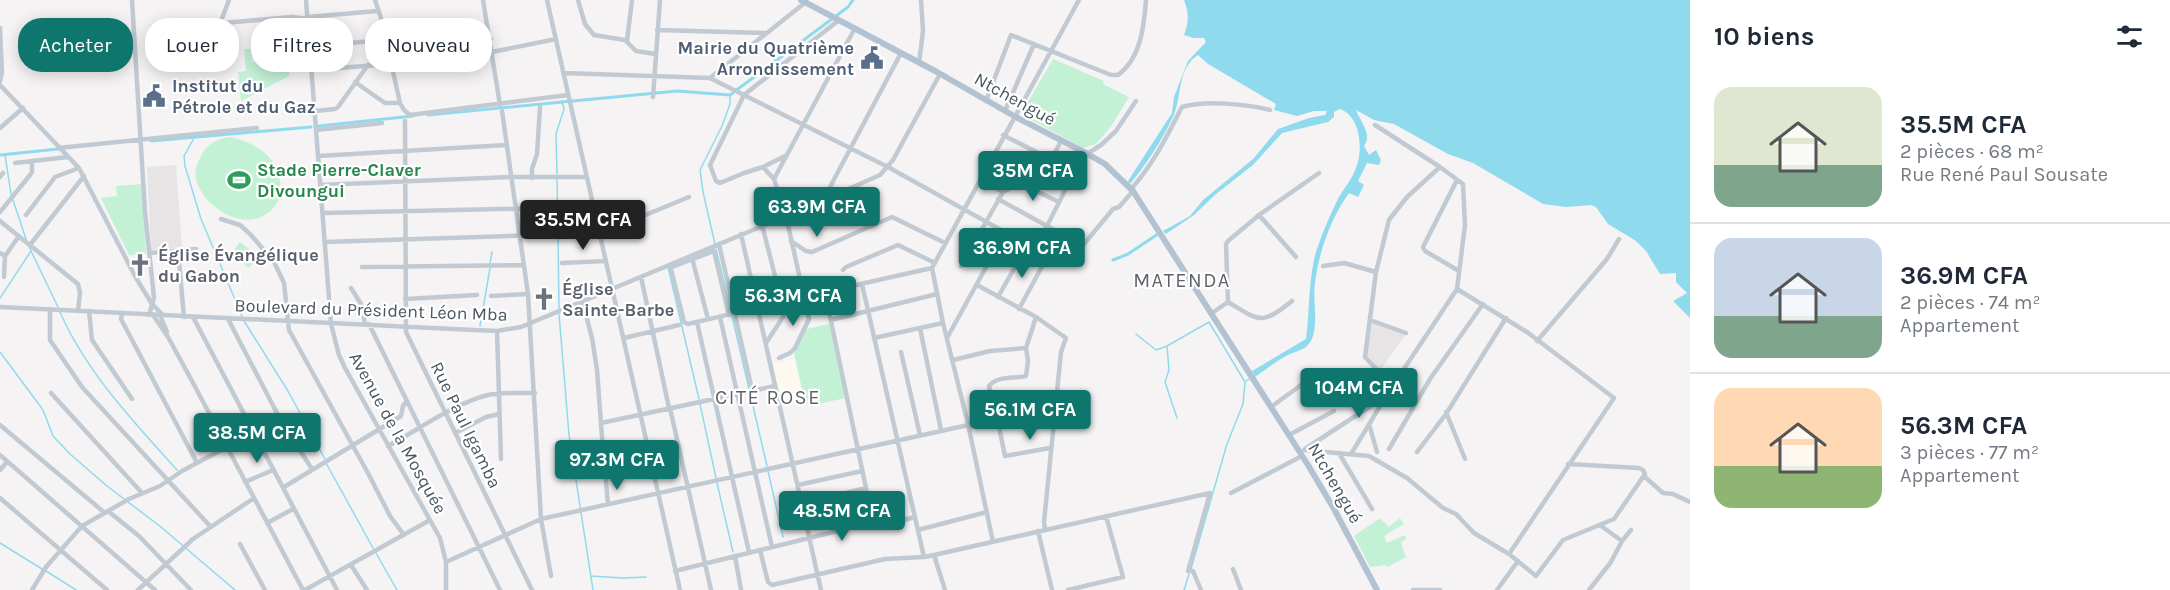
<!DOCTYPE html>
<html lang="fr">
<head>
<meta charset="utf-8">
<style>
	:root { --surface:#fff; --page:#f2f2f3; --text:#1f2937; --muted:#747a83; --line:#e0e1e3; --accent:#0f766e }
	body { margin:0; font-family:Karla,sans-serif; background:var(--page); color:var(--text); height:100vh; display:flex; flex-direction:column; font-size:22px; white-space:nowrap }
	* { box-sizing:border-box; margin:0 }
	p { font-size:20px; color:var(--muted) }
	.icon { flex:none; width:33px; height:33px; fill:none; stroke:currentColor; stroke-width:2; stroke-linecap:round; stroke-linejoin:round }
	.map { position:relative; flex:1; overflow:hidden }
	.sheet { display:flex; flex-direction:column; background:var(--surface); width:480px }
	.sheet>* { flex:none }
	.guide { position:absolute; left:18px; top:18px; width:570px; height:54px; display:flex; gap:12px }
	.price { position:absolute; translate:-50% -51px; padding:0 14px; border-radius:6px; background:var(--accent); color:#fff; font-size:20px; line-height:39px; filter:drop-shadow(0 2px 3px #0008) }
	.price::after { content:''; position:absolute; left:50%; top:36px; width:18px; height:14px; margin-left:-9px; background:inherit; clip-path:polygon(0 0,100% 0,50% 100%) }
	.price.selected { background:#222; color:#fff }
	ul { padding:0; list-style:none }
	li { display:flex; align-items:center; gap:18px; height:150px; padding:0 24px }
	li+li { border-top:2px solid var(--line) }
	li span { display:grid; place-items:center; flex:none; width:168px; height:120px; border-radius:18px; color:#555 }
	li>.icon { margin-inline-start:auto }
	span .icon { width:72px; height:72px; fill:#fffc; stroke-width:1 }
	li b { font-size:26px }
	h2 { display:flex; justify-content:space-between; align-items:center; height:72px; padding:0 24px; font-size:26px }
	.chip { padding:0 21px; border-radius:24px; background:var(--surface); box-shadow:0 3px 15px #0003; font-size:21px; line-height:54px }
	.chip.selected { background:var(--accent); color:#fff }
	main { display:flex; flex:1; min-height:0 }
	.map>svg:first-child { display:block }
</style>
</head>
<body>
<main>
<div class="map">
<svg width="1690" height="590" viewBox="0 0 1690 590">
	<rect width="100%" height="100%" fill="#f5f3f3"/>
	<path fill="#fdf9ef" d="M796 359 804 400 782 405 773 364Z"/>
	<path fill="#e6e4e5" d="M176 165 182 247 151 250 147 167Z
		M1372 320 1406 334 1380 371 1367 355Z"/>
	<path fill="#c3f1d5" d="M304 22 307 60 303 61 300 66 290 68 289 76 241 101 238 72 246 71 244 49H251L252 62 269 60 270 70H278L281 61 280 47 291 46 289 23Z
		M1053 59 1104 81 1103 84 1129 97 1112 125 1096 144 1083 148 1021 114Z
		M230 137C257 142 284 161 280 192 279 204 273 210 263 216 238 230 200 203 196 178 194 171 198 162 201 156 208 143 217 139 230 137Z
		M143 184 146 254 129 255 101 198 117 196 116 186Z
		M240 242 258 256 249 268 231 254Z
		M829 324 846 398 812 405 805 403 794 353 807 329Z
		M1380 518 1389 527 1400 518 1404 524 1384 536 1387 543 1405 535 1406 539 1401 543 1406 557 1387 567 1385 565 1370 567 1354 536Z"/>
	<path fill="#90daee" d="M1184 0H1690V318L1673 301 1687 293 1676 282V273L1660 274 1646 251 1636 241 1608 224 1596 207 1591 205 1566 207 1543 204 1473 163 1448 154 1394 124 1374 120 1356 110C1360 121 1373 135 1364 146L1369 155 1376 150 1381 160 1379 165 1367 163 1358 181 1364 185 1358 197 1349 193C1331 218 1319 251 1315 283 1312 299 1321 333 1307 346 1302 351 1292 352 1286 356 1275 362 1265 370 1255 377L1252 371 1306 339C1310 310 1308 281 1316 252 1322 233 1330 215 1339 197 1345 187 1354 176 1357 165 1363 147 1360 116 1340 109L1334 112V117L1328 122 1282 133 1253 165 1216 194 1194 215 1166 234 1163 231 1190 216 1203 200 1253 159 1278 129 1309 118 1325 115 1327 111H1314L1297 116 1274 110 1276 104 1208 64 1198 55C1177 68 1182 98 1173 117 1162 140 1146 165 1130 184L1128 181 1172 113 1174 97 1188 61 1206 42 1204 38H1194L1184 35C1189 22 1189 13 1184 0Z"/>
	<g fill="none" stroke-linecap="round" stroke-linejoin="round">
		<path stroke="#90daee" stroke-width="1.5" d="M194 138 184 156 185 166 201 219 242 316
			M5 155 11 194 26 239
			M557 174 556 134 564 109 562 101
			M557 179 558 231
			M558 236 559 309
			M715 244 703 192 700 170 722 126 730 104V95
			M716 249 731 311
			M31 251 58 307
			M490 263 492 252
			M668 267 699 399
			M0 298 31 251 29 246
			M60 312C86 372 134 422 177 470
			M559 314 569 435 593 590
			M732 316 767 466
			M244 321 288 391 325 459
			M480 326 490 268
			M1136 334 1156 350 1167 346 1209 322 1245 382 1249 379
			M1167 346 1169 370 1165 382 1177 418
			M0 352 43 410 53 436 70 454 107 486 161 527 235 590
			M700 404 716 478
			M326 463 373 548
			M768 471 783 537
			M717 483 733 552
			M0 543 42 569
			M376 553 397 590
			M1191 569 1227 444 1243 404 1245 382
			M46 571 76 590
			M591 576 623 578 646 577
			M1184 590 1189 574"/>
		<path stroke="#90daee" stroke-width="3" d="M428 115 677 91 730 95 848 7 853 0
			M319 126 413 116
			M151 141 311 127
			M0 155 58 149
			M1113 260 1128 254 1158 234"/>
		<path stroke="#c1cad2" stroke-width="4.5" d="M132 0 145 212 154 298 149 315
			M229 0 221 21 223 23 292 17 308 19
			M306 0 331 324 339 355 345 368 440 538 446 562V590
			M375 0 381 18 400 103 404 110 410 115 568 95
			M483 0 500 105
			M547 0 680 590
			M578 0 585 24 594 35 625 40 636 51 655 54
			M308 17 377 11
			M0 28 2 72 0 81
			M657 30 765 33
			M627 41 632 0
			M310 46 386 40
			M492 52 556 39
			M919 63 923 31 921 0
			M312 70 392 64 491 39
			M563 73 710 78 888 167 1044 254 1045 261 1019 309
			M710 78 806 2
			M355 82 385 103H400
			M0 85 79 168 136 278 152 304 163 315
			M653 97 660 0
			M986 101 1011 35 1111 75H1118C1141 58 1144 26 1146 0
			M315 111 335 109 338 107 368 65
			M502 111 528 294 541 519 551 576
			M1005 111 1034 44
			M405 121 406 332 532 590
			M0 128 23 108
			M316 130 382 123
			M1003 135 1052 160
			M58 148 257 128
			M787 155 763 167 744 173 720 183 716 181 710 165 744 95 839 20
			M318 156 506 145
			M991 157 1018 170 1028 179
			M15 163 68 157
			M763 167 774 179 786 216 809 319 795 348 790 353 779 358
			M1047 168 1069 180
			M0 177 3 173
			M532 178V169L537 154 540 107
			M774 179 855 28
			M980 179 1003 192
			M1025 180 1032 189 1059 202
			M1457 180 1423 247 1425 251 1459 271
			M320 185 511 177H587
			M1131 189C1153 165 1167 136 1182 107 1205 100 1246 104 1270 110
			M827 199 830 187 901 53
			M998 199 1047 226 1082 157 1101 145 1116 131 1136 101
			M0 212 30 175 32 172V161
			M324 213 593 207
			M26 215 55 177 79 168
			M1259 215 1296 257
			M221 219 240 225 251 235 274 262 284 283 289 330 369 475 390 516 404 535
			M0 221 78 284 80 293 78 310
			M762 225 784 311 783 317 766 343
			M741 234 821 590
			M791 241 806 251 812 252 892 217 945 243
			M325 242 602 233 689 197
			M719 244 752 390
			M30 245 84 176
			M1035 248 1047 226 1081 245 1084 244 1113 209 1119 207 1133 191
			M178 251 184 317
			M0 253 5 256 19 236
			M149 253 196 249
			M692 258 708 319
			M562 263 606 261
			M961 266 1003 192 1047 168 1061 141
			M1323 266 1344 263 1376 272
			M362 267 524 265
			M843 270 846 267 898 245 935 263
			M4 277 5 256
			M641 277 669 408
			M862 284 924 557 934 555 945 590
			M977 285 1036 317 1066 338 1061 352 1044 522 1045 530
			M351 288 361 304 365 324
			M1457 289 1527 332 1614 398 1509 554
			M491 296 528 294
			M998 297 1028 244
			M405 299 477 295
			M582 300 592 338 597 370 603 450
			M1228 302 1226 244 1228 241 1259 215 1319 173
			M1228 302C1260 321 1261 326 1292 301
			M0 307 453 329 497 331 521 327 808 207 880 175 893 160 940 74
			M50 309V340L82 387 210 526
			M89 311 92 340 132 399
			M122 313 121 319 197 463
			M1212 313 1228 302
			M153 315 168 337 192 381 303 590
			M160 315 167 332
			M729 315 714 251 672 267 671 269 684 322 688 324C769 305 850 286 932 268
			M193 317 337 590
			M720 317 772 547
			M831 320 937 294
			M1370 320 1406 333
			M697 322 749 552
			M369 324 500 590
			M920 328 941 430
			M497 331 501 459
			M624 338 679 325
			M874 338 943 323
			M947 338 1006 231
			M1537 341 1607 259 1619 239
			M901 352 920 435
			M953 360 990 351 1026 348
			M1392 386 1365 357 1376 272 1389 220 1407 197 1440 167
			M51 393 142 493
			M1271 407 1301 385
			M670 408 711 590
			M1446 412 1465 459
			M994 417 1055 404
			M279 418 312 469
			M995 420 989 386C998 375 1014 379 1026 376L1028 361 1026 348 1036 317
			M601 423 775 386
			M1369 424 1377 452
			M0 425 105 513
			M455 433 486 417 499 414
			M1289 435 1334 411
			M388 446C418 430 455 403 488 395 503 392 519 393 535 393
			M1305 449 1386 396 1457 289 1465 225 1463 184 1440 167 1375 125
			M1389 449 1430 379 1483 304
			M1304 450 1369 456 1407 478 1443 508 1456 514 1474 533 1509 554 1536 576 1563 540 1614 519 1645 474 1643 470 1639 468 1568 464
			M1417 452 1446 414 1506 318
			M1339 453 1372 509
			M1351 454 1385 398
			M0 455 155 590
			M604 461 608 504
			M0 470 7 462
			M1645 477 1663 493 1673 494 1690 502
			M245 482 273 470
			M798 485 862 471
			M284 487 401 416 403 406 407 401
			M1231 493 1302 456
			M0 498 107 590
			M802 504 866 488
			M108 511 139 536 191 590
			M878 521 889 524 915 517
			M807 522 871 508
			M267 523 293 509
			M1601 526 1622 541 1631 530
			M918 530 987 512
			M1038 531 1052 590
			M993 542 968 424 943 323 932 268 1079 0
			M240 544 265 590
			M760 550 768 582 772 585 885 559 924 557
			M934 555 1210 493 1188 571H1193L1201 590
			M735 556 741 590
			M446 562 541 519 991 420 998 422 1005 456 1050 448
			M351 565 367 590
			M1233 569 1241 590
			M675 571 878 521V518L871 508 866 488 825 293
			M32 590 46 567 82 526 129 499 160 486 182 471 279 419V417L228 319
			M138 590 193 539 254 498
			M305 590 430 520
			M1068 590 1123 577 1106 516
			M1413 590H1440
			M1497 590 1518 561
			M1589 590 1611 562 1622 541"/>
		<path stroke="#b3c2d1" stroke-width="6" d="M801 0 937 72 1014 116 1086 153 1105 164 1133 191 1308 465 1334 509 1377 590"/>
	</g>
	<defs>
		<g id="civic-bare" transform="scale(1.8)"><path d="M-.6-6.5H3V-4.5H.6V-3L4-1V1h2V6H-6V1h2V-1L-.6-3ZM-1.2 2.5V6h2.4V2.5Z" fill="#5c6f8a" stroke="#fff" stroke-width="2.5" paint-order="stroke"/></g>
		<g id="stadium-bare" transform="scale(1.8)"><path d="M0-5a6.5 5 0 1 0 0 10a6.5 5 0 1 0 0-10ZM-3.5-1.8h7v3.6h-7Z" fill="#2e9e5b" stroke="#fff" stroke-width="2.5" paint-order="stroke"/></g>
		<g id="church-bare" transform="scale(1.8)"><path d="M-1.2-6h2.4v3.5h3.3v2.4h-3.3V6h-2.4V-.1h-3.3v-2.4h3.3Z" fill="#6b7280" stroke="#fff" stroke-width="2.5" paint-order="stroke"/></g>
	</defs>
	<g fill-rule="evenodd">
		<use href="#civic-bare" x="872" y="58"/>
		<use href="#civic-bare" x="154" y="96"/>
		<use href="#stadium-bare" x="239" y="180"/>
		<use href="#church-bare" x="140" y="265"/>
		<use href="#church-bare" x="544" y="299"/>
	</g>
	<g text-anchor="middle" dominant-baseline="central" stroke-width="4.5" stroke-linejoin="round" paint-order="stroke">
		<g font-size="18" font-weight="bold" fill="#4e5e75" stroke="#fff" text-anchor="end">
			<text x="854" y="48">Mairie du Quatrième<tspan x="854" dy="21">Arrondissement</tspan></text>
			<text x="172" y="86" text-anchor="start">Institut du<tspan x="172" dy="21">Pétrole et du Gaz</tspan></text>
		</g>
		<g font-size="18" fill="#4a5661" stroke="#fff">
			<text transform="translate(1015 99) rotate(29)">Ntchengué</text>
			<text transform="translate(371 310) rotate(2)">Boulevard du Président Léon Mba</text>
			<text transform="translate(466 425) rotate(64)">Rue Paul Igamba</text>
			<text transform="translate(398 433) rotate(61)">Avenue de la Mosquée</text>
			<text transform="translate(1335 483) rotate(60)">Ntchengué</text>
		</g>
		<g font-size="18" font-weight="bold" fill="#27864d" stroke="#fff" text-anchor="start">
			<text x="257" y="170">Stade Pierre-Claver<tspan x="257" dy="21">Divoungui</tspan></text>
		</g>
		<g font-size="18" font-weight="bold" fill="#5b616d" stroke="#fff" text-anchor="start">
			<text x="158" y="255">Église Évangélique<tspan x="158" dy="21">du Gabon</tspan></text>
			<text x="562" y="289">Église<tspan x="562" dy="21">Sainte-Barbe</tspan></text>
		</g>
		<g font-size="20" letter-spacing="1.5" fill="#5f6368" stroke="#fff">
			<text x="1182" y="280">MATENDA</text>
			<text x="768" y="397">CITÉ ROSE</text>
		</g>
	</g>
</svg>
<b class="price" style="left:1033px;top:202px">35M CFA</b>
<b class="price" style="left:817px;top:238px">63.9M CFA</b>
<b class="price selected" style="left:583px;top:251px">35.5M CFA</b>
<b class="price" style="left:1022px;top:279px">36.9M CFA</b>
<b class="price" style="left:793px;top:327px">56.3M CFA</b>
<b class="price" style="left:1359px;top:419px">104M CFA</b>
<b class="price" style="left:1030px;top:441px">56.1M CFA</b>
<b class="price" style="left:257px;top:464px">38.5M CFA</b>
<b class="price" style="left:617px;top:491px">97.3M CFA</b>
<b class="price" style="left:842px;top:542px">48.5M CFA</b>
<div class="guide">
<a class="chip selected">Acheter</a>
<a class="chip">Louer</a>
<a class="chip">Filtres</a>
<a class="chip">Nouveau</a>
</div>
</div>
<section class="sheet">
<h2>10 biens<svg class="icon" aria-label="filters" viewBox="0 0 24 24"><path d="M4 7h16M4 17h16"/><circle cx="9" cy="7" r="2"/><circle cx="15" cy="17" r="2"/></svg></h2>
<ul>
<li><span style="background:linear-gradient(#dfe7d0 65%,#7fa58c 0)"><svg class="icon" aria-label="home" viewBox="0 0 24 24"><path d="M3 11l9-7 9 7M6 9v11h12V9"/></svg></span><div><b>35.5M CFA</b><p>2 pièces · 68 m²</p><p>Rue René Paul Sousate</p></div></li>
<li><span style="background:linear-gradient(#c9d6e8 65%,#7fa58c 0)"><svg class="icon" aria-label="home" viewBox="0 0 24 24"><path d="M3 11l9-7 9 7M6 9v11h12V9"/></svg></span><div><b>36.9M CFA</b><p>2 pièces · 74 m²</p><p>Appartement</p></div></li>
<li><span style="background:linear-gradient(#ffd9b3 65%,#8fb573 0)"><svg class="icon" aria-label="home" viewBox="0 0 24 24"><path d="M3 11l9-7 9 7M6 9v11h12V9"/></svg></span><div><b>56.3M CFA</b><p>3 pièces · 77 m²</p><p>Appartement</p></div></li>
</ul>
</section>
</main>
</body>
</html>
